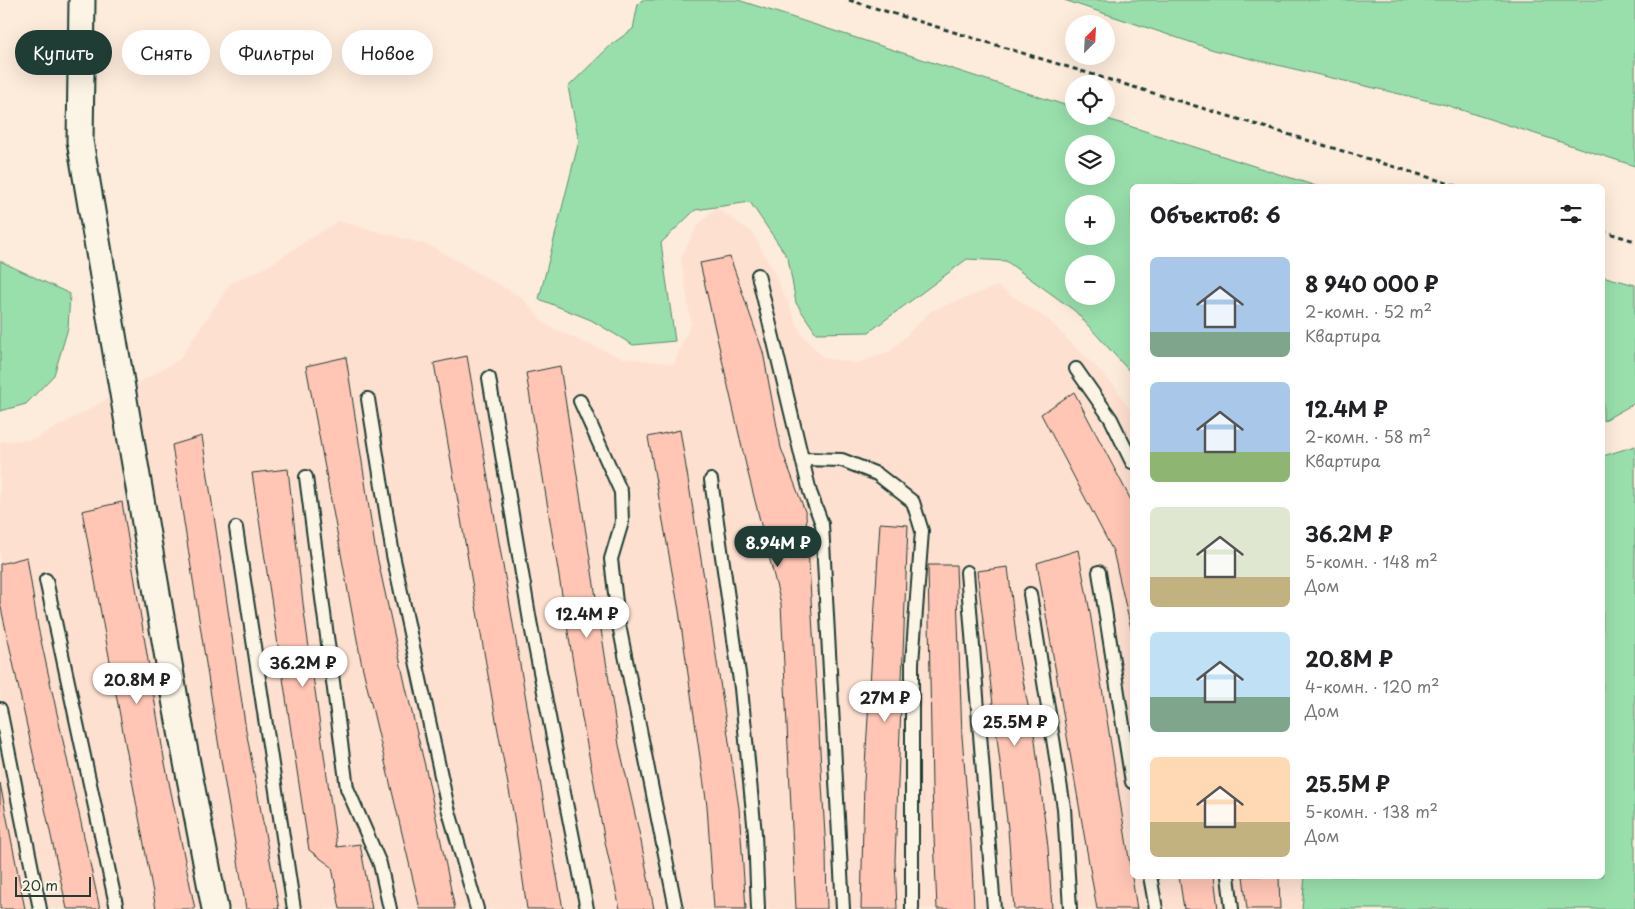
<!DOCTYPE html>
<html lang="ru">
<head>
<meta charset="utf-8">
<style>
	:root { --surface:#fff; --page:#f6f6f6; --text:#202124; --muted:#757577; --accent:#1f3d34 }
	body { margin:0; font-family:"Playpen Sans",sans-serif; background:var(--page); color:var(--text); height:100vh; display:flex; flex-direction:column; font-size:19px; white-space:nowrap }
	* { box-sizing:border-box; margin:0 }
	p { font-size:16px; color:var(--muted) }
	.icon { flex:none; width:28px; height:28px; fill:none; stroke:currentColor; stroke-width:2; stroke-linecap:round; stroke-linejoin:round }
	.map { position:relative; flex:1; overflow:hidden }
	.side { position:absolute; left:1130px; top:184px; width:475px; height:695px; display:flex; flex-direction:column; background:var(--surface); border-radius:8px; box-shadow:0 5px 20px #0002 }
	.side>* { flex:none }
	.guide { position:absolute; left:15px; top:30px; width:475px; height:45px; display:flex; gap:10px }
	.needle { width:32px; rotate:24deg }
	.controls { position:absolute; left:1065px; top:15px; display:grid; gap:10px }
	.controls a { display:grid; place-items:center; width:50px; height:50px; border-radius:50%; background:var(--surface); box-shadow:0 5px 20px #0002; font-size:25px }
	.scale { position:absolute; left:15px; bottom:12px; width:76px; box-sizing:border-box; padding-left:5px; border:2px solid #1f3d34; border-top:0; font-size:14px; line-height:18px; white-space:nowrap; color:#1f3d34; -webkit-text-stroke:4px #fcf5e5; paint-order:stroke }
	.price { position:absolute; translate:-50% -42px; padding:0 11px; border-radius:18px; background:#fff; color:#222; font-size:16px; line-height:32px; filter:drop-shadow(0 1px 2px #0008) }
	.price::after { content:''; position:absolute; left:50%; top:30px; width:15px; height:11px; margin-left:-8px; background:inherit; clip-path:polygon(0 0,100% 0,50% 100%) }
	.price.current { background:var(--accent); color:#fff }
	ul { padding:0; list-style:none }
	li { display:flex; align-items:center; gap:15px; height:125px; padding:0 20px }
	li span { display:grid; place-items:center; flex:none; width:140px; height:100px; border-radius:8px; color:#555 }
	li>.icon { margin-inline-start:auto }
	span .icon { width:60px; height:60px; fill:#fffc; stroke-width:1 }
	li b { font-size:21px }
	h2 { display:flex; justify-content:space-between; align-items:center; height:60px; padding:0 20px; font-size:21px }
	.pill { padding:0 18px; border-radius:22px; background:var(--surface); box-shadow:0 5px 20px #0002; font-size:18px; line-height:45px }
	.pill.current { background:var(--accent); color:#fff }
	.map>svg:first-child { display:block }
</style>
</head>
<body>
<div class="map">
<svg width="1635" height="909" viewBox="0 0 1635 909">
	<rect width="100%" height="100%" fill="#fdebdb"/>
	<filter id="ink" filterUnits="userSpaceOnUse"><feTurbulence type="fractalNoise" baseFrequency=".02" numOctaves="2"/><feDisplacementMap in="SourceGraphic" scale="10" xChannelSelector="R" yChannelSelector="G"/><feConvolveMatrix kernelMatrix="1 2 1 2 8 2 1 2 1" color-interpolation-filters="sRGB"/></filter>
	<g filter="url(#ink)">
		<path fill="#fee0d0" d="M716 207 753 233 775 275 802 335 824 358 857 363 891 351 931 311 997 286 1047 319 1114 385 1132 413V876H1329L1335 909H0V442L35 439 179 360 231 283 265 268 338 221 431 246 521 297 545 324 583 342 623 358 674 364 691 323 681 258 696 228Z"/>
		<path fill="#99dfac" stroke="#5c8e70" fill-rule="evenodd" d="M642 0H738L1074 108V116H1098L1316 186H1132V374L1075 311 1006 261 967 259 869 332 816 333 796 303 788 258 750 202 695 210 661 243 675 341 633 345 591 320 539 299 579 141 568 87 612 44 633 29 638 4ZM1074 144H1106V176H1074ZM1074 204H1106V236H1074ZM1074 264H1106V296H1074Z
			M1064 0H1635V166L1446 105 1214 50Z
			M0 261 70 294 68 328 54 375 26 404 0 411Z
			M1602 276 1635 285V403L1603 421Z
			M1635 446V909H1302L1305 876H1602L1603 456Z"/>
		<path fill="#ffc5b5" stroke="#1f3d34" d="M730 257 763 352 781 448 806 514 826 852 827 909H796L781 604 746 465 700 263Z
			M467 356 545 810 563 909H527L514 817 493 704 434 363Z
			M346 357 375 547 406 688 427 774 455 909H420L361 661 306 366Z
			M560 366 619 745 640 836 654 909H620L605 842 582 718 526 373Z
			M1074 392 1132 502V633L1113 551 1041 414Z
			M680 430 707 596 739 808 746 909H714L707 806 679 611 648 437Z
			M202 436 246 730 279 909H246L221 760 172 445Z
			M288 469 304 612 337 847 360 844 372 909H340L332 867 309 850 252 473Z
			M122 502 164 758 195 909H156L82 511Z
			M880 523 908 525 895 860 897 909H861L864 782Z
			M1078 550 1090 612 1137 909H1097L1037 563Z
			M27 557 38 627 100 909H67L0 603V564Z
			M928 565H956L962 736 971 845 974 909H937L932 788Z
			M1008 567 1019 661 1035 740 1048 847 1052 909H1014L1008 829 977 571Z
			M0 783 25 909H0Z
			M1179 876H1214L1218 909H1184Z
			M1243 876H1279L1280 909H1247Z"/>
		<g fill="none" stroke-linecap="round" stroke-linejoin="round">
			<g stroke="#1f3d34" stroke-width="16">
				<path id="lane" d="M758 275 810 492 822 524 843 909
					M1076 369 1111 419 1132 462
					M489 378 530 621 587 909
					M368 399 393 555 448 808 477 909
					M580 401 621 492 622 522 611 559 618 620 676 909
					M802 459 842 460 877 474 913 502 922 531 912 663V909
					M306 477 347 788 380 864 390 909
					M711 480 741 688 755 834 758 909
					M236 528 294 909
					M967 572 994 909
					M1099 572 1132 782
					M46 580 117 909
					M1030 594 1064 808 1070 909
					M0 709 40 909
					M1150 876 1156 909
					M1228 876 1232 909"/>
			</g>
			<g stroke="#1f3d34" stroke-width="29">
				<path id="street" d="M82 0 80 141 176 705 215 909"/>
			</g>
			<path stroke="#1f3d34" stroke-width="3" stroke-dasharray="5 4" stroke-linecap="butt" d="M849 0 1457 186
				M1602 231 1635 241"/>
			<use href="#lane" stroke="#fcf5e5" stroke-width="12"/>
			<use href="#street" stroke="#fcf5e5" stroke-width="25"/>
		</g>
	</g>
</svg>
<div class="controls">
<a><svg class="needle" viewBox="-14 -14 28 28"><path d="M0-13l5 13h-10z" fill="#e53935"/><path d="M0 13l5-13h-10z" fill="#757577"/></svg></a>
<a><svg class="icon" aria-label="locate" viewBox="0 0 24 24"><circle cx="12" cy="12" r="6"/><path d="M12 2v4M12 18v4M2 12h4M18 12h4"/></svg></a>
<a><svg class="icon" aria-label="layers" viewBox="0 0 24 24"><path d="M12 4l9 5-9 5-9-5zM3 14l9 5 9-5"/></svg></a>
<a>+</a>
<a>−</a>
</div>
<div class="scale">20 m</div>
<b class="price current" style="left:778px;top:568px">8.94M ₽</b>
<b class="price" style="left:587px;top:639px">12.4M ₽</b>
<b class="price" style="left:303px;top:688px">36.2M ₽</b>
<b class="price" style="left:137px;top:705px">20.8M ₽</b>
<b class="price" style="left:885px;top:723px">27M ₽</b>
<b class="price" style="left:1015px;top:747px">25.5M ₽</b>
<div class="guide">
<a class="pill current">Купить</a>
<a class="pill">Снять</a>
<a class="pill">Фильтры</a>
<a class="pill">Новое</a>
</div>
<section class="side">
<h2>Объектов: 6<svg class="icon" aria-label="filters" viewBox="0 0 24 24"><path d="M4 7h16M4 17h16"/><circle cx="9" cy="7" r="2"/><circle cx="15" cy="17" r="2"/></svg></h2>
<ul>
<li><span style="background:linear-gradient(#a9c7e8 75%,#7fa58c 0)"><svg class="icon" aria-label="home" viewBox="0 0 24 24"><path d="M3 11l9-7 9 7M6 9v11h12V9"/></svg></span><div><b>8 940 000 ₽</b><p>2-комн. · 52 m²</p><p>Квартира</p></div></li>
<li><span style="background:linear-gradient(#a9c7e8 70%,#8fb573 0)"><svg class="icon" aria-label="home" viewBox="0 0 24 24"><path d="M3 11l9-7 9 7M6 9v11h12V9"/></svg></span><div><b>12.4M ₽</b><p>2-комн. · 58 m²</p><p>Квартира</p></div></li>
<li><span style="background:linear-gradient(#dfe7d0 70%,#c2b280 0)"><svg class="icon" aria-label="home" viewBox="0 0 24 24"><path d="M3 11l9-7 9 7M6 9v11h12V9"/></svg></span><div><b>36.2M ₽</b><p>5-комн. · 148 m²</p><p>Дом</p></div></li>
<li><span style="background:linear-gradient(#bfe0f5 65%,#7fa58c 0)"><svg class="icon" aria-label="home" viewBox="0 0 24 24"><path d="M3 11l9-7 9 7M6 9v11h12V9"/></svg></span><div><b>20.8M ₽</b><p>4-комн. · 120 m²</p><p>Дом</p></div></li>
<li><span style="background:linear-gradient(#ffd9b3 65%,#c2b280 0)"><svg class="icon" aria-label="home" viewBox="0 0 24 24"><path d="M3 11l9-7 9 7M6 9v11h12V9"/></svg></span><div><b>25.5M ₽</b><p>5-комн. · 138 m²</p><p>Дом</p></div></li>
</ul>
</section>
</div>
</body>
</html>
